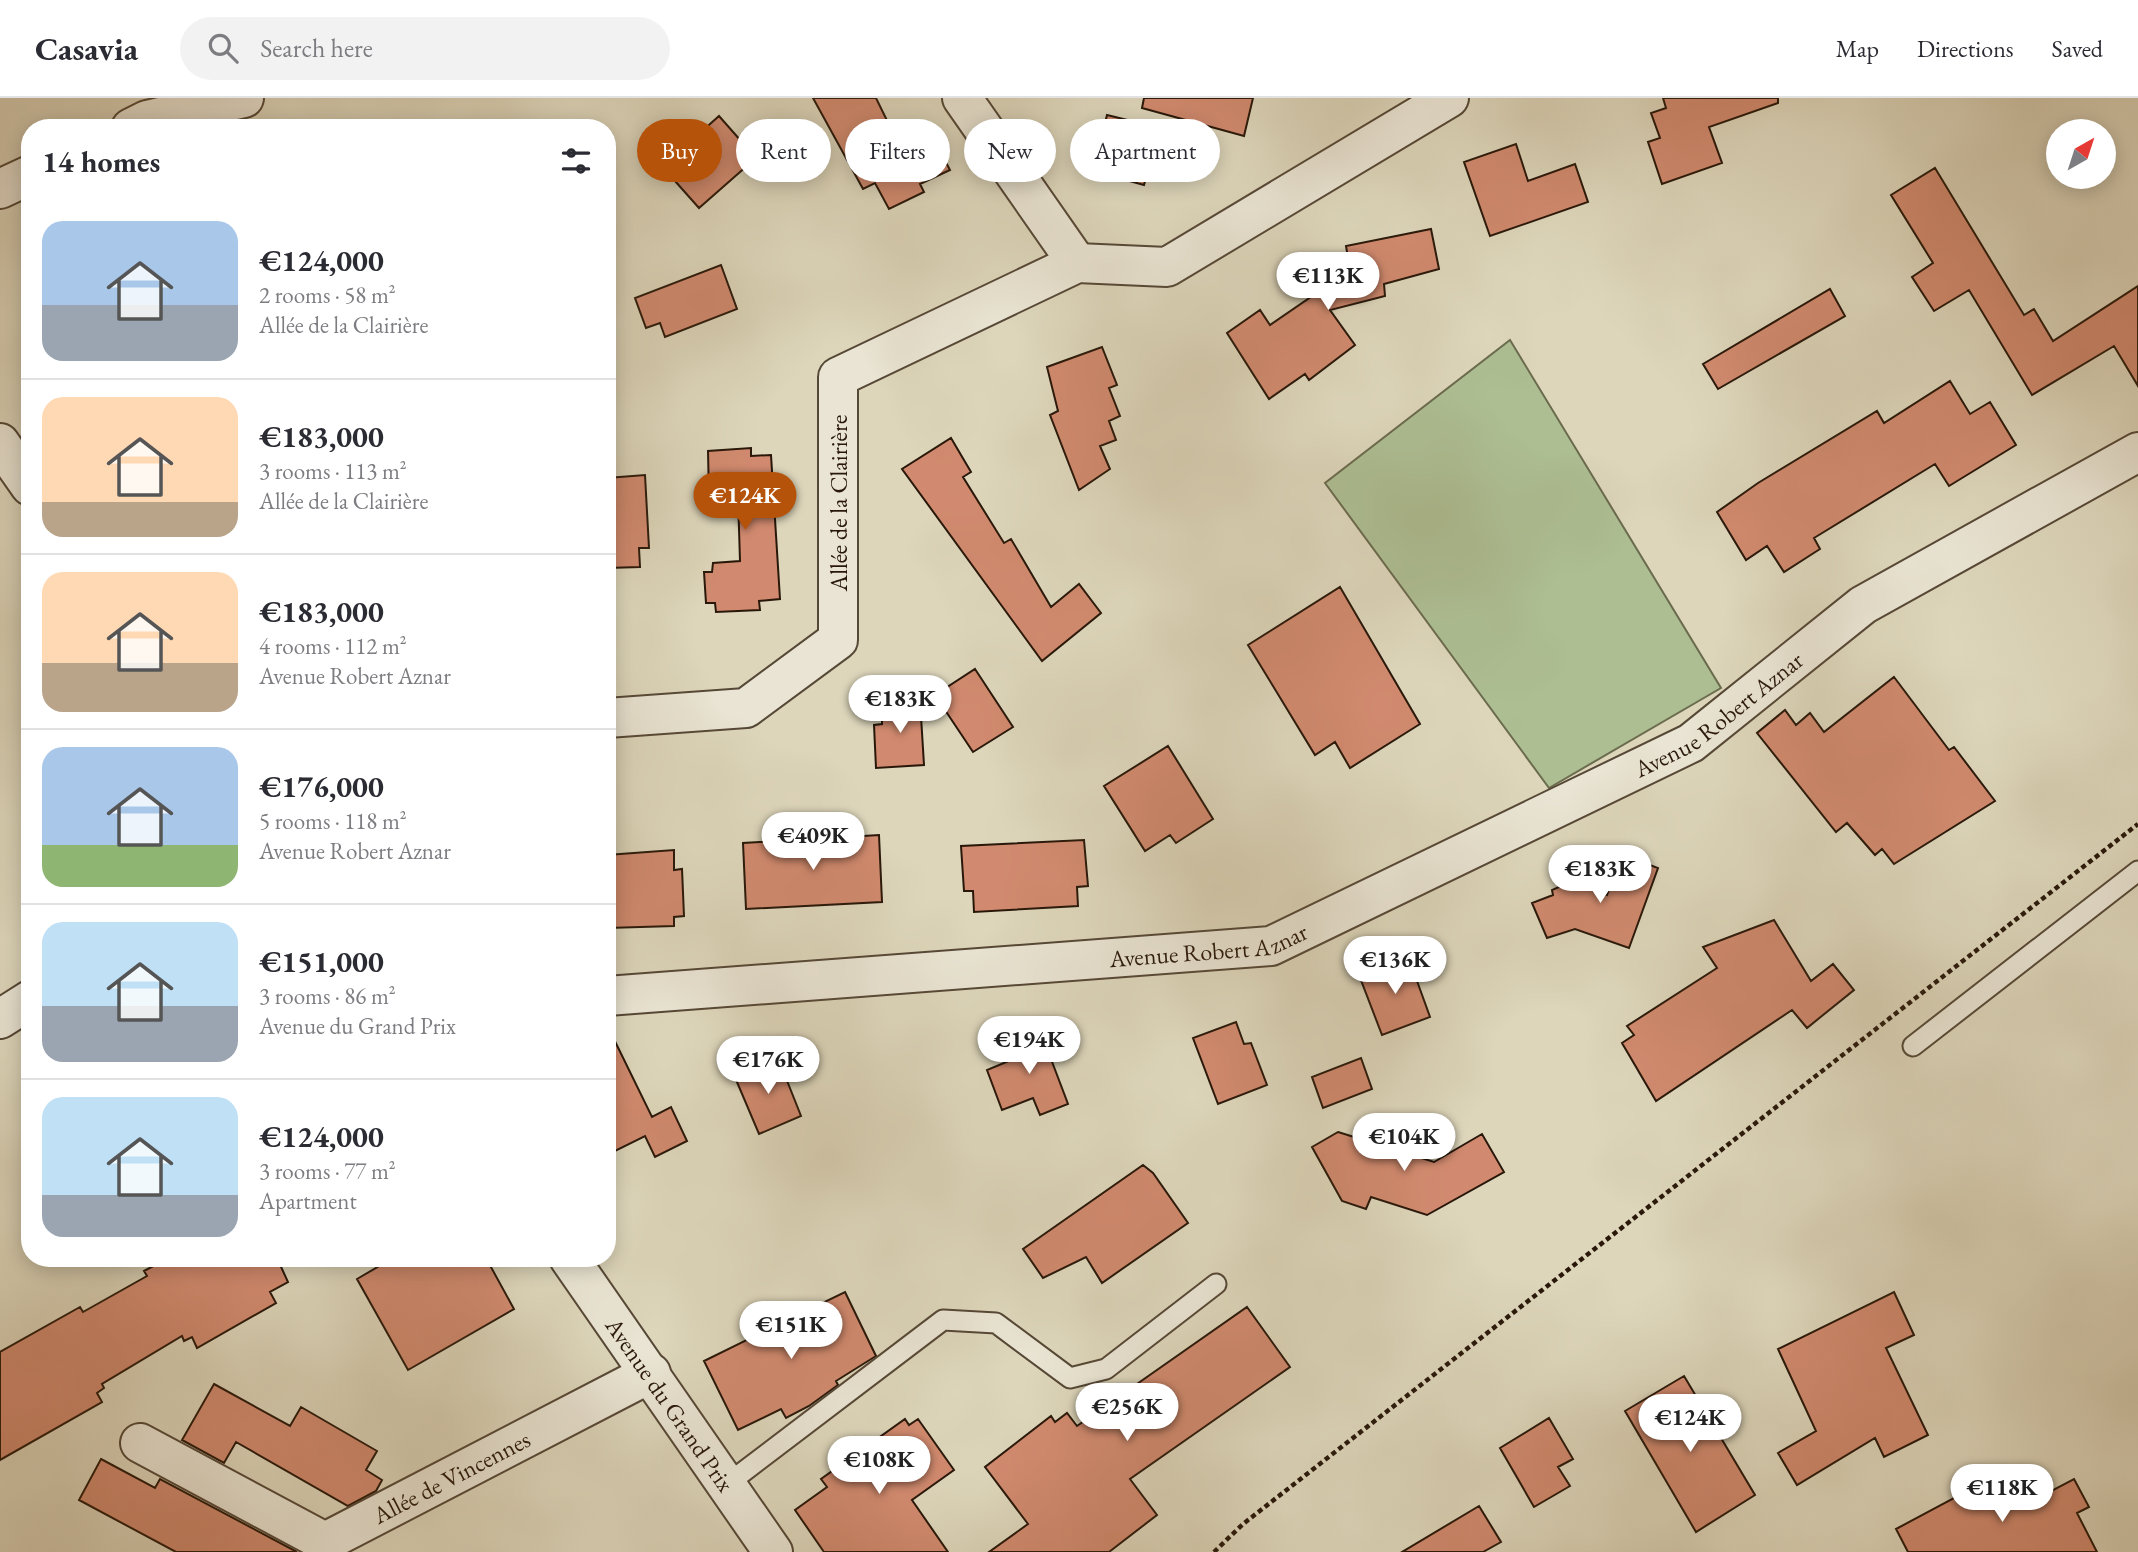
<!DOCTYPE html>
<html lang="en">
<head>
<meta charset="utf-8">
<style>
	:root { --surface:#fff; --page:#f2f2f3; --text:#2b2b33; --muted:#7c7c81; --line:#e1e1e2; --accent:#b45309 }
	body { margin:0; font-family:"EB Garamond",serif; background:var(--page); color:var(--text); height:100vh; display:flex; flex-direction:column; font-size:26px; white-space:nowrap }
	* { box-sizing:border-box; margin:0 }
	p { font-size:23px; color:var(--muted) }
	.icon { flex:none; width:38px; height:38px; fill:none; stroke:currentColor; stroke-width:2; stroke-linecap:round; stroke-linejoin:round }
	.map { position:relative; flex:1; overflow:hidden }
	.panel { position:absolute; left:21px; top:21px; width:595px; height:1148px; display:flex; flex-direction:column; background:var(--surface); border-radius:28px; box-shadow:0 4px 18px #0003 }
	.panel>* { flex:none }
	.guide { position:absolute; left:637px; top:21px; width:665px; height:63px; display:flex; gap:14px }
	.needle { width:46px; rotate:39deg }
	.fabs { position:absolute; left:2046px; top:21px; display:grid; gap:14px }
	.fabs a { display:grid; place-items:center; width:70px; height:70px; border-radius:50%; background:var(--surface); box-shadow:0 4px 18px #0003; font-size:35px }
	.price { position:absolute; translate:-50% -60px; padding:0 16px; border-radius:24px; background:#fff; color:#222; font-size:23px; line-height:46px; filter:drop-shadow(0 2px 4px #0008) }
	.price::after { content:''; position:absolute; left:50%; top:42px; width:21px; height:16px; margin-left:-10px; background:inherit; clip-path:polygon(0 0,100% 0,50% 100%) }
	.price.current { background:var(--accent); color:#fff }
	ul { padding:0; list-style:none }
	li { display:flex; align-items:center; gap:21px; height:175px; padding:0 21px }
	li+li { border-top:2px solid var(--line) }
	li span { display:grid; place-items:center; flex:none; width:196px; height:140px; border-radius:21px; color:#555 }
	li>.icon { margin-inline-start:auto }
	span .icon { width:84px; height:84px; fill:#fffc; stroke-width:1 }
	li b { font-size:30px }
	h2 { display:flex; justify-content:space-between; align-items:center; height:84px; padding:0 21px; font-size:30px }
	.chip { padding:0 24px; border-radius:32px; background:var(--surface); box-shadow:0 4px 18px #0003; font-size:24px; line-height:63px }
	.chip.current { background:var(--accent); color:#fff }
	header { display:flex; align-items:center; gap:42px; box-sizing:border-box; height:98px; padding:0 35px; background:var(--surface); border-bottom:2px solid var(--line) }
	header strong { font-size:33px }
	nav { display:flex; gap:38px; margin-inline-start:auto; font-size:24px }
	.search { width:490px; height:63px; background:var(--page); display:flex; align-items:center; gap:18px; box-sizing:border-box; padding:0 24px; border-radius:38px; color:var(--muted); font-size:26px }
	.map>svg:first-child { display:block }
</style>
</head>
<body>
<header>
<strong>Casavia</strong>
<div class="search"><svg class="icon" aria-label="search" viewBox="0 0 24 24"><circle cx="10" cy="10" r="6"/><path d="M15 15l6 6"/></svg>Search here</div>
<nav><a>Map</a><a>Directions</a><a>Saved</a></nav>
</header>
<div class="map">
<svg width="2138" height="1454" viewBox="0 0 2138 1454">
	<rect width="100%" height="100%" fill="#ddd6bb"/>
	<filter id="stains"><feTurbulence type="fractalNoise" baseFrequency=".00286" numOctaves="4"/><feColorMatrix values="0 0 0 0 .2 0 0 0 0 .09 0 0 0 0 .02 0 0 0 .5 -.17"/></filter>
	<radialGradient id="worn" r=".72"><stop offset=".6" stop-color="#630" stop-opacity="0"/><stop offset="1" stop-color="#630" stop-opacity=".3"/></radialGradient>
	<path fill="#adbe93" stroke="#6b6b4e" stroke-width="2" d="M1510 242 1721 590 1549 690 1325 385Z"/>
	<path fill="#d18a6f" stroke="#29180a" stroke-width="2" d="M813 0H876L897 43 927 28 950 72 920 86 924 94 889 111 875 85 863 91Z
		M1144 0H1253L1244 38 1142 10Z
		M1663 0H1778V5L1709 29 1722 65 1662 86 1648 44 1660 40 1651 15 1666 10Z
		M1107 17 1189 37 1181 70 1151 62 1144 87 1093 73Z
		M719 18 756 60 699 110 667 74 696 50 690 44Z
		M1516 46 1528 83 1575 66 1588 104 1490 138 1464 64Z
		M1935 70 2024 217 2034 211 2053 243 2138 188V288L2114 248 2032 297 1969 192 1934 213 1912 179 1933 165 1891 97Z
		M1431 131 1439 171 1384 186 1385 198 1330 212 1355 247 1309 282 1305 276 1269 301 1227 235 1260 212 1270 227 1350 172 1346 148Z
		M721 167 737 211 665 239 660 225 646 230 635 200Z
		M1830 191 1845 218 1718 291 1703 266Z
		M1102 249 1117 287 1109 290 1120 318 1109 323 1116 342 1100 348 1110 371 1079 392 1050 317 1058 313 1047 269Z
		M1950 283 1970 316 1990 304 2016 347 1949 388 1935 366 1814 440 1820 451 1784 474 1767 448 1746 462 1717 414 1758 385 1877 313 1884 325Z
		M951 340 971 374 963 379 1004 445 1011 441 1051 509 1079 486 1101 515 1042 563 902 371Z
		M751 350V358L771 357 780 501 759 503 760 512 716 514 715 505H706L704 474H712L713 465 740 463 738 398 709 400 708 353Z
		M645 377 649 450H639L640 469 607 470V380Z
		M1340 489 1420 626 1350 670 1335 644 1315 657 1248 547Z
		M975 571 1013 629 973 654 935 597Z
		M1894 579 1949 652 1954 649 1995 703 1894 766 1882 751 1875 757 1847 725 1836 734 1757 635 1785 612 1796 627 1810 615 1824 634Z
		M920 602 924 667 876 670 874 627 882 626V604Z
		M1168 648 1213 721 1176 745 1170 737 1145 753 1104 688Z
		M879 737 882 804 746 811 743 745Z
		M1084 742 1088 788 1077 789 1078 808 974 814 973 793H964L961 748Z
		M674 752V772L682 771 684 818 674 819V828L607 830V757Z
		M1621 756 1658 770 1629 850 1575 831 1547 840 1532 805 1553 797 1552 792 1570 784 1607 797Z
		M1774 822 1811 883 1833 866 1854 892 1807 930 1792 912 1656 1003 1622 945 1634 937 1627 928 1717 870 1703 849Z
		M1408 858 1430 919 1382 937 1359 877Z
		M1236 924 1244 946 1251 945 1267 987 1218 1006 1193 940Z
		M607 927 652 1019 671 1009 687 1043 655 1059 645 1038 607 1057Z
		M1040 932 1068 1006 1040 1017 1033 1000 1002 1012 987 972 1016 960 1009 943Z
		M778 960 801 1018 759 1036 734 977Z
		M1361 960 1372 991 1323 1010 1312 979Z
		M1338 1034 1434 1064 1482 1036 1504 1074 1427 1117 1371 1099 1366 1111 1342 1103 1312 1049Z
		M1143 1067 1153 1075 1188 1125 1102 1185 1086 1159 1043 1180 1023 1151Z
		M168 1160H277L288 1184 270 1194 276 1205 197 1250 192 1239 184 1243 182 1238 102 1286 104 1290 97 1295 102 1304 0 1362V1254L80 1209 83 1214 147 1178 144 1173Z
		M393 1160H486L514 1211 408 1272 357 1181Z
		M845 1194 876 1258 836 1283 838 1287 809 1308 786 1320 781 1311 738 1332 704 1263 751 1240 747 1235 799 1209 802 1215Z
		M1894 1194 1914 1237 1886 1250 1928 1337 1884 1359 1875 1340 1797 1387 1778 1355 1816 1333 1778 1251Z
		M1247 1209 1290 1269 1130 1381 1157 1417 1109 1454H989L1028 1426 985 1369 1051 1318 1055 1324 1067 1315 1077 1328Z
		M1684 1278 1755 1397 1696 1434 1625 1313Z
		M214 1286 290 1328 301 1309 377 1353 366 1372 382 1382 376 1393 348 1408 236 1344 224 1365 182 1342Z
		M1549 1320 1573 1361 1558 1369 1570 1388 1534 1409 1500 1350Z
		M905 1321 909 1327 918 1321 954 1372 912 1402 948 1454H824L795 1412 827 1389 821 1381Z
		M101 1361 155 1390 160 1381 297 1454H176L79 1402Z
		M2074 1381 2089 1409 2077 1415 2097 1454H1908L1896 1431 1967 1393 1972 1402 2007 1383 2021 1409Z
		M1479 1408 1501 1444 1483 1454H1402Z"/>
	<g fill="none" stroke-linecap="round" stroke-linejoin="round">
		<g stroke="#564836" stroke-width="23">
			<path id="lane" d="M1913 948 2138 773
				M726 1387 943 1222 996 1225 1070 1280 1106 1271 1216 1186"/>
		</g>
		<g stroke="#564836" stroke-width="42">
			<g id="street">
				<path d="M962 0 1077 165"/>
				<path d="M131 30 147 22 244 0"/>
				<path d="M0 91 30 77"/>
				<path d="M0 345 30 388"/>
				<path d="M607 620 746 610 838 542V279L1077 165 1167 169 1449 0"/>
				<path id="s1" d="M607 898 1271 848 1691 645 1863 507 2138 354"/>
				<path d="M0 921 30 902"/>
				<path id="s2" d="M569 1160 773 1454"/>
				<path id="s3" d="M140 1345 325 1444 651 1275"/>
			</g>
		</g>
		<path stroke="#29180a" stroke-width="4.5" stroke-dasharray="5 3.5" stroke-linecap="butt" d="M1214 1454 1243 1426 2138 726"/>
		<use href="#lane" stroke="#e9e4d3" stroke-width="19"/>
		<use href="#street" stroke="#e9e4d3" stroke-width="38"/>
	</g>
	<g text-anchor="middle" dominant-baseline="central" stroke-width="5" stroke-linejoin="round" paint-order="stroke">
		<g font-size="24" fill="#29180a" stroke="#e9e4d3">
			<text transform="translate(838 405) rotate(-90)">Allée de la Clairière</text>
			<text stroke="none"><textPath href="#s1" startOffset="1171">Avenue Robert Aznar</textPath></text>
			<text stroke="none"><textPath href="#s1" startOffset="604">Avenue Robert Aznar</textPath></text>
			<text stroke="none"><textPath href="#s2" startOffset="178">Avenue du Grand Prix</textPath></text>
			<text stroke="none"><textPath href="#s3" startOffset="352">Allée de Vincennes</textPath></text>
		</g>
	</g>
	<rect width="100%" height="100%" filter="url(#stains)"/>
	<rect width="100%" height="100%" fill="url(#worn)"/>
</svg>
<div class="fabs">
<a><svg class="needle" viewBox="-14 -14 28 28"><path d="M0-13l5 13h-10z" fill="#e53935"/><path d="M0 13l5-13h-10z" fill="#7c7c81"/></svg></a>
</div>
<b class="price" style="left:1328px;top:214px">€113K</b>
<b class="price current" style="left:745px;top:434px">€124K</b>
<b class="price" style="left:900px;top:637px">€183K</b>
<b class="price" style="left:813px;top:774px">€409K</b>
<b class="price" style="left:1600px;top:807px">€183K</b>
<b class="price" style="left:1395px;top:898px">€136K</b>
<b class="price" style="left:1029px;top:978px">€194K</b>
<b class="price" style="left:768px;top:998px">€176K</b>
<b class="price" style="left:1404px;top:1075px">€104K</b>
<b class="price" style="left:791px;top:1263px">€151K</b>
<b class="price" style="left:1127px;top:1345px">€256K</b>
<b class="price" style="left:1690px;top:1356px">€124K</b>
<b class="price" style="left:879px;top:1398px">€108K</b>
<b class="price" style="left:2002px;top:1426px">€118K</b>
<div class="guide">
<a class="chip current">Buy</a>
<a class="chip">Rent</a>
<a class="chip">Filters</a>
<a class="chip">New</a>
<a class="chip">Apartment</a>
</div>
<section class="panel">
<h2>14 homes<svg class="icon" aria-label="filters" viewBox="0 0 24 24"><path d="M4 7h16M4 17h16"/><circle cx="9" cy="7" r="2"/><circle cx="15" cy="17" r="2"/></svg></h2>
<ul>
<li><span style="background:linear-gradient(#a9c7e8 60%,#9aa5b1 0)"><svg class="icon" aria-label="home" viewBox="0 0 24 24"><path d="M3 11l9-7 9 7M6 9v11h12V9"/></svg></span><div><b>€124,000</b><p>2 rooms · 58 m²</p><p>Allée de la Clairière</p></div></li>
<li><span style="background:linear-gradient(#ffd9b3 75%,#b9a48a 0)"><svg class="icon" aria-label="home" viewBox="0 0 24 24"><path d="M3 11l9-7 9 7M6 9v11h12V9"/></svg></span><div><b>€183,000</b><p>3 rooms · 113 m²</p><p>Allée de la Clairière</p></div></li>
<li><span style="background:linear-gradient(#ffd9b3 65%,#b9a48a 0)"><svg class="icon" aria-label="home" viewBox="0 0 24 24"><path d="M3 11l9-7 9 7M6 9v11h12V9"/></svg></span><div><b>€183,000</b><p>4 rooms · 112 m²</p><p>Avenue Robert Aznar</p></div></li>
<li><span style="background:linear-gradient(#a9c7e8 70%,#8fb573 0)"><svg class="icon" aria-label="home" viewBox="0 0 24 24"><path d="M3 11l9-7 9 7M6 9v11h12V9"/></svg></span><div><b>€176,000</b><p>5 rooms · 118 m²</p><p>Avenue Robert Aznar</p></div></li>
<li><span style="background:linear-gradient(#bfe0f5 60%,#9aa5b1 0)"><svg class="icon" aria-label="home" viewBox="0 0 24 24"><path d="M3 11l9-7 9 7M6 9v11h12V9"/></svg></span><div><b>€151,000</b><p>3 rooms · 86 m²</p><p>Avenue du Grand Prix</p></div></li>
<li><span style="background:linear-gradient(#bfe0f5 70%,#9aa5b1 0)"><svg class="icon" aria-label="home" viewBox="0 0 24 24"><path d="M3 11l9-7 9 7M6 9v11h12V9"/></svg></span><div><b>€124,000</b><p>3 rooms · 77 m²</p><p>Apartment</p></div></li>
</ul>
</section>
</div>
</body>
</html>
